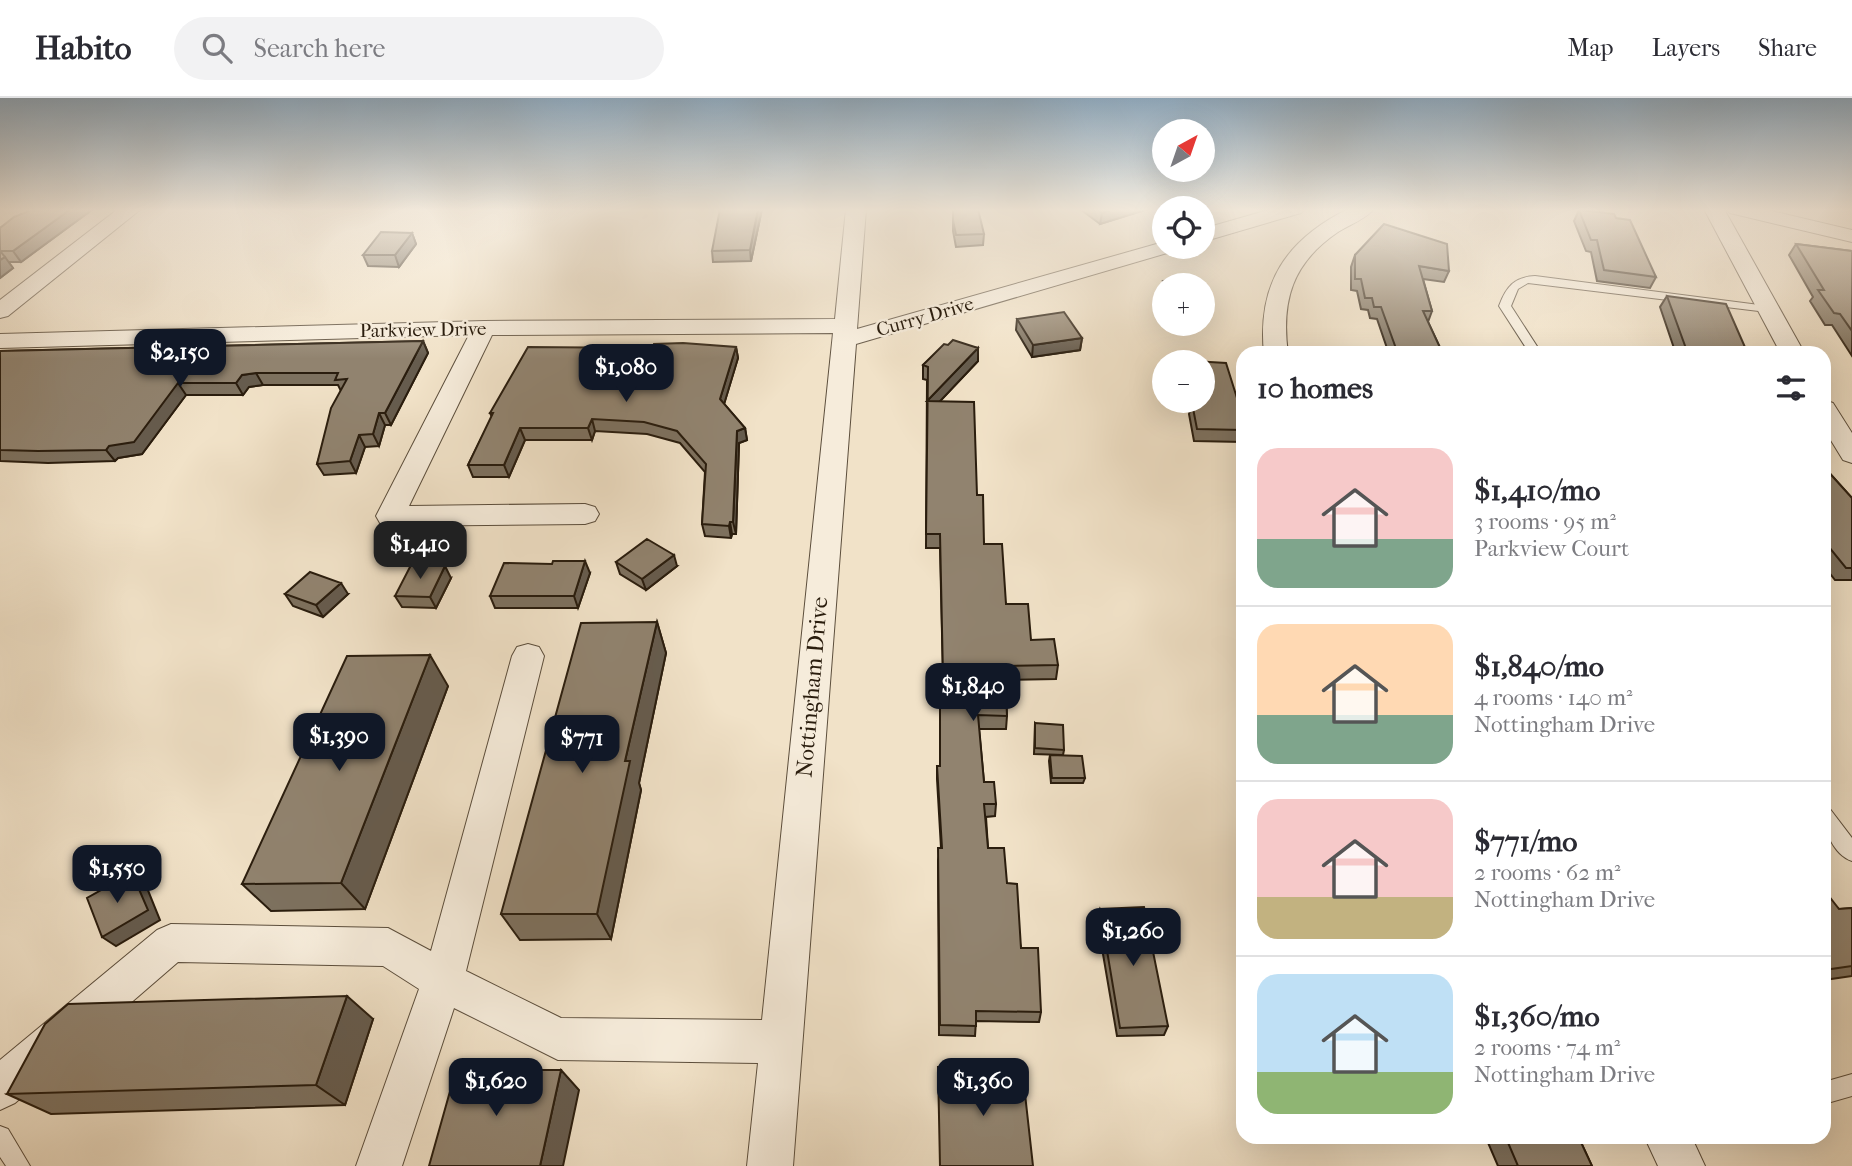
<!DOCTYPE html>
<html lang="en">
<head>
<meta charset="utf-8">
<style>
	:root { --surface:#fff; --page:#f2f2f3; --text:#2b2b33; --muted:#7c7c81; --line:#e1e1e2; --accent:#111827 }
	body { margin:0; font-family:"IM FELL French Canon",serif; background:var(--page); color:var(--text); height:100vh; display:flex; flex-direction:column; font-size:26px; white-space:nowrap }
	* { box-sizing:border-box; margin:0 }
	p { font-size:23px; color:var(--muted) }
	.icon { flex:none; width:38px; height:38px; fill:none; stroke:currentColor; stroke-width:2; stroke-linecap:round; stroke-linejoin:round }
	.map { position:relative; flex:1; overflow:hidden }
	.sheet { position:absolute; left:1236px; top:248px; width:595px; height:798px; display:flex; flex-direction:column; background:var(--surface); border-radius:21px; box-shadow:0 7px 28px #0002 }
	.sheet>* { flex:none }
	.needle { width:46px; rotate:40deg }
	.controls { position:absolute; left:1152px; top:21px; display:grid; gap:14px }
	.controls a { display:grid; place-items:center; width:63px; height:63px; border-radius:50%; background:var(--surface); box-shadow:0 7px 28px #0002; font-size:35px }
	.price { position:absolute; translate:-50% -60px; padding:0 16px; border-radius:14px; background:var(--accent); color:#fff; font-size:23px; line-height:46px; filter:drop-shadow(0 2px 4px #0008) }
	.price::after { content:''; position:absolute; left:50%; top:42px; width:21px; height:16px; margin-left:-10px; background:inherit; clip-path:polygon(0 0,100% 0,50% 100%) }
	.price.current { background:#222; color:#fff }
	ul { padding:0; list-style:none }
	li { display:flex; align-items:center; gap:21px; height:175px; padding:0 21px }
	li+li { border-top:2px solid var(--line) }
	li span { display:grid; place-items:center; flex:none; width:196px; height:140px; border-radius:21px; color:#555 }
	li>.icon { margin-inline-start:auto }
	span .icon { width:84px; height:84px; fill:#fffc; stroke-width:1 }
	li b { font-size:30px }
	h2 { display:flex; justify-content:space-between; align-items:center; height:84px; padding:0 21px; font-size:30px }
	header { display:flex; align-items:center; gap:42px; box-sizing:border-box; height:98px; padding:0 35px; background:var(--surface); border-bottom:2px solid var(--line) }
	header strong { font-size:33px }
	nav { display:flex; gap:38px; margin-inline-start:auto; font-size:24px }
	.search { width:490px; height:63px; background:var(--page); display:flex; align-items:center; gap:18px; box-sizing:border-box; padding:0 24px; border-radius:38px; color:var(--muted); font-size:26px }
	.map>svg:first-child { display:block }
</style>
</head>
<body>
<header>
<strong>Habito</strong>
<div class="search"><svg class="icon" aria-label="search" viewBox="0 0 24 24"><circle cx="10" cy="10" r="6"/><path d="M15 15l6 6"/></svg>Search here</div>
<nav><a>Map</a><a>Layers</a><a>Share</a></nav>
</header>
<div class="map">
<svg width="1852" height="1068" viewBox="0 0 1852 1068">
	<rect width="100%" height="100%" fill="#f1e2c8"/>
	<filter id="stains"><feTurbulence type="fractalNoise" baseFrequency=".00286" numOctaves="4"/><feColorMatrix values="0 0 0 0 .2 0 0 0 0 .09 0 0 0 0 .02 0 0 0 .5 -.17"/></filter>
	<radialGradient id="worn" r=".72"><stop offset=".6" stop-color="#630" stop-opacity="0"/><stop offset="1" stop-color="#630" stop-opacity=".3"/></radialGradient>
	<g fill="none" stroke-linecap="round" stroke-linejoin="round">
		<g stroke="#5c4e3c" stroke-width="2">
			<path id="lane" d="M1535 178 1767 208 1773 211 1767 214 1528 185 1518 191 1511 208 1542 256H1530L1499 208C1506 189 1514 179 1535 178Z
				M1824 709 1830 711 1852 740V763C1832 756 1822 728 1824 709Z
				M1852 976V998L1824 1006V984Z
				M0 1028 8 1031 30 1068H6L0 1059Z"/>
		</g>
		<g stroke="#5c4e3c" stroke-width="2">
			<path id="street" d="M118 111H141L8 218 0 220V202Z
				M846 111H866L857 231 1160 145 1164 143V149H1178L1174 153 856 246 793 1068H747L758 965 558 962 454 910 402 1068H356L419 891 383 868 178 864 15 1005 0 1012V962L157 832 171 826 388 830 431 853 512 558 517 549 528 546 539 549 544 558 466 873 561 920 762 922 833 235 492 237 409 408 585 406 595 409 599 416 595 423 585 426 390 428 380 425 376 418 469 237 0 250V236L484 223 835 221Z
				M1272 111H1304L1301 115 1202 144V131Z
				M1348 111H1374C1366 121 1349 127 1338 134 1292 165 1281 203 1288 256H1264C1257 185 1286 142 1348 111Z
				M1704 111H1724L1805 256H1781Z
				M1727 111H1763L1852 132V144L1730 115Z
				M1824 302 1833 305 1852 335V365L1843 362 1824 331Z
				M1645 1040H1692L1705 1068H1658Z"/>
		</g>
		<use href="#lane" fill="#f6ecdb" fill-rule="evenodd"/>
		<use href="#street" fill="#f6ecdb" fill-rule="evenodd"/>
	</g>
	<path fill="#7d715f" stroke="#2a1d0e" stroke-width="2" d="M34 111H93L21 164H8L13 170 0 180V130Z
		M762 111 751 163 713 164 712 153Z
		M953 111 984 136 983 147 956 149 953 133Z
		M1080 111H1148L1100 126Z
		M1579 112 1616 120 1656 179 1650 190 1597 183 1591 154 1586 153 1574 123Z
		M412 135 416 146 399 169 368 168 363 157Z
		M1796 146 1852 153V258L1832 227H1825L1810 203 1813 199 1789 157Z
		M1355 157 1449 173 1444 184 1423 181 1432 213 1428 224 1443 256H1389L1377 221 1370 220 1368 212 1361 211 1357 193 1351 192V169Z
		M1163 183 1196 187H1164V202L1161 195Z
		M1667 198 1748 256H1676L1660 209Z
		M1202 202 1206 211 1203 223H1202Z
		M1017 221 1082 240 1080 252 1032 259 1016 232Z
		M423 243 428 255 391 327H385L379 348 365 349 356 375 324 377 317 366 341 293 338 287H263L249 289 243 297H186L142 356 118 360 115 363 48 365 0 363V253Z
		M948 247 978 250V263L940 303 977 397 984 446 1006 506 1031 542 1058 567 1056 581 1005 582 1007 618 1006 631H979L984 684 996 706 995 718 986 719 988 750 1007 785 1021 850 1041 914 1039 924 976 923 975 938 939 937 938 762 941 750 937 681V668H940L943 578 940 450H926L927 282 923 281V267Z
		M736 249 738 260 724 306 745 330 747 342 739 345 736 436H732L731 440 705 438 702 426 705 374 680 345 647 336 595 333 592 342H525L509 379H473L468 367 492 319 490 315 653 250Z
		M1242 300V344L1194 343 1189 316 1192 305H1195L1194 303Z
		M1824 369 1852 400V482H1835L1824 468Z
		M1242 379V406L1239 391Z
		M616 464 677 468 646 492 620 476Z
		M590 475 578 510H495L490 498Z
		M451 480 436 510 402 509 395 498Z
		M285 496H348L323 519 293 508Z
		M657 524 666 555 639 685 641 692 611 841 520 842 501 816Z
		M448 588 365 811 271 813 242 786Z
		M1035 625 1064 652 1063 657 1085 680 1083 685H1051L1049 663 1050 657H1063L1034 656Z
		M1824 797 1839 811 1852 810V878L1824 882Z
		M1100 811 1168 928 1164 937 1117 938 1097 821Z
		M373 921 345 1007 51 1016 7 996Z
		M1486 1040H1579L1592 1068H1498Z"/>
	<path fill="#665c4e" stroke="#2a1d0e" stroke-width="2" d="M71 111H93L21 164 13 153Z
		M758 111H762L751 163 750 152Z
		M1113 111H1148L1100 126 1102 115Z
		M412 135 416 146 399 169 395 157Z
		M5 159 13 170 0 180V162Z
		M1082 240 1080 252 1032 259 1033 247Z
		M423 243 428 255 391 327 385 315Z
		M736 249 738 260 722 313 720 301Z
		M978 250V263L927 317V303Z
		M256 275 263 287 249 289 243 297 236 285 242 277Z
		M178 285 186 297 142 356 118 360 115 363 106 352 109 348Z
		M379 315 385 327 379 348 373 336Z
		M592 321 595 333 592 342 588 330Z
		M520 330 525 342 509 379 504 367Z
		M745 330 747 342 739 345 736 436 733 424 737 333Z
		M359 337 365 349 356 375 350 363Z
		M730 424 732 436 731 440 729 428Z
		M674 457 677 468 646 492 642 481Z
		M585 463 590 475 578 510 574 498Z
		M445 468 451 480 436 510 430 499Z
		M341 485 348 496 323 519 316 507Z
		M657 524 666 555 639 685 641 692 611 841 597 816 625 663Z
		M430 557 448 588 365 811 341 785Z
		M132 775 145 785 160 822 116 848 102 839Z
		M347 898 373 921 345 1007 316 987Z
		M561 972 579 992 563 1068H540Z"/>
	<path fill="#91836f" stroke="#2a1d0e" stroke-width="2" d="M34 111H71L13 153H0V130L14 119Z
		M720 111H758L750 152 712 153Z
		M953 111H978L984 136 956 137 953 122Z
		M1097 111H1113L1102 115Z
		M1579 112 1614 116 1616 120 1630 122 1656 179 1604 172 1597 142H1591Z
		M1384 126 1447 146 1449 173 1419 168 1432 213H1423L1443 256H1398L1381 209H1374L1372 200H1365L1361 181H1355V157Z
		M381 134 412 135 395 157H363Z
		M1796 146 1852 153V233L1840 216 1834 215 1818 192H1824Z
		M0 153 5 159 0 162Z
		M1194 182 1196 187H1165L1163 183Z
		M1667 198 1726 206 1748 256H1688Z
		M1202 202 1206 211H1202Z
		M1064 214 1082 240 1033 247 1017 221Z
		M953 242 978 250 927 303 974 304 977 397H983L984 446H1002L1006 506H1028L1031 542 1054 541 1058 567 1005 568 1007 618 978 617 984 684H994L996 706H984L988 750H1004L1007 785 1017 786 1021 850H1038L1041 914 976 913V928L940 927 938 750H942L937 668H940V578H943L940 436H926L928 269 923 267 944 246 948 247Z
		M423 243 385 315H379L373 336 359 337 350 363 317 366 331 310 347 281 335 282 338 275H256L242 277 236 285H178L134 344 109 348 106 352 38 353 0 352V253Z
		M683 245 736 249 720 301 745 330 737 333 733 424H730L729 428 702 426 706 366 677 333 644 324 592 321 588 330H520L504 367H468L493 315H490L528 249 653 250 654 246Z
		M1193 263 1226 265 1237 300H1242V332L1197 331 1192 305H1200L1199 303H1202V264H1193Z
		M1824 369 1852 400V470H1846L1824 443Z
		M647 441 674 457 642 481 616 464Z
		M553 463H585L574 498H490L504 465 552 466Z
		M411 467 445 468 430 499 395 498Z
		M310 474 341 485 316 507 285 496Z
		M657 524 625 663H630L597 816H501L581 525Z
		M430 557 341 785 242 786 347 558Z
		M1035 625 1063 627 1064 652 1035 650Z
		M1050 657 1082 658 1085 680H1052Z
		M132 775 148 812 102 839 87 800Z
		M1824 797H1828L1839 811 1852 810V868L1824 872Z
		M1144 809 1168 928 1120 930 1100 811Z
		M347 898 316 987 7 996 45 926 68 906Z
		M1011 968V978H1023L1033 1068H940L938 969Z
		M456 972H561L540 1068H429Z
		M1506 1040H1579L1592 1068H1518Z"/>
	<linearGradient id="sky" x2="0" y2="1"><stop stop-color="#90acc2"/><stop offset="0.43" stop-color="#f9f2e6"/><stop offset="1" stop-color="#f9f2e6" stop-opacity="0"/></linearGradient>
	<rect width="1852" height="261" fill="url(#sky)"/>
	<g text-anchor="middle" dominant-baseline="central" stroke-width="5" stroke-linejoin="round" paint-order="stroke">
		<g font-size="19" fill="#2a1d0e" stroke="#f6ecdb">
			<text transform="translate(925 219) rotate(-16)">Curry Drive</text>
			<text transform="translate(423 232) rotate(-1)">Parkview Drive</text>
		</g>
		<g font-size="23" fill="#2a1d0e" stroke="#f6ecdb">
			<text transform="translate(812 589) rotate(-85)">Nottingham Drive</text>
		</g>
	</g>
	<rect width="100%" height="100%" filter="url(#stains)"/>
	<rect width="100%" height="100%" fill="url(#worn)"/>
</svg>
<div class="controls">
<a><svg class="needle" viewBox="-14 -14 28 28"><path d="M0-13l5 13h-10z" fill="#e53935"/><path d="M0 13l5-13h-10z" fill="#7c7c81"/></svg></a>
<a><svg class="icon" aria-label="locate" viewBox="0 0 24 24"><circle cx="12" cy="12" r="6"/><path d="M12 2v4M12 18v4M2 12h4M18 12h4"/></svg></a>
<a>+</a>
<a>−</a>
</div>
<b class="price" style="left:180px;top:291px">$2,150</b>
<b class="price" style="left:626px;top:306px">$1,080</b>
<b class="price current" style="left:420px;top:483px">$1,410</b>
<b class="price" style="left:973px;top:625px">$1,840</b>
<b class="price" style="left:339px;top:675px">$1,390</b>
<b class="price" style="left:582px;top:677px">$771</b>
<b class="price" style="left:117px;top:807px">$1,550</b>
<b class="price" style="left:1133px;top:870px">$1,260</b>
<b class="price" style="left:496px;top:1020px">$1,620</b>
<b class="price" style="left:983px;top:1020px">$1,360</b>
<section class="sheet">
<h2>10 homes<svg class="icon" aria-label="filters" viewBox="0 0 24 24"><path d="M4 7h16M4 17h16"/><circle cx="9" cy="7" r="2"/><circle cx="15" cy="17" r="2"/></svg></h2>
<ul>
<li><span style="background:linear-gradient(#f6c9c9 65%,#7fa58c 0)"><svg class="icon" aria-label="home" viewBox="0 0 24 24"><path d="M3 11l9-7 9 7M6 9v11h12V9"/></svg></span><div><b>$1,410/mo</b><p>3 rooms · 95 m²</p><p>Parkview Court</p></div></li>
<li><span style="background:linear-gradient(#ffd9b3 65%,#7fa58c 0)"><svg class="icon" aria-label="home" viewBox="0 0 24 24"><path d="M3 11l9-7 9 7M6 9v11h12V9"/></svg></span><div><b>$1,840/mo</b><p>4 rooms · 140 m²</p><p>Nottingham Drive</p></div></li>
<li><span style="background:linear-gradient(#f6c9c9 70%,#c2b280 0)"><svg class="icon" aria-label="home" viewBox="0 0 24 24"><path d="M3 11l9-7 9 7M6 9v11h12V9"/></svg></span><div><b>$771/mo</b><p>2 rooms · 62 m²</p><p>Nottingham Drive</p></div></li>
<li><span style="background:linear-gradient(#bfe0f5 70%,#8fb573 0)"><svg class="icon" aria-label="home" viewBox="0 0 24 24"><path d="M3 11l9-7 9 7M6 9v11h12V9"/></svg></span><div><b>$1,360/mo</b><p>2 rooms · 74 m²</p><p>Nottingham Drive</p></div></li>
</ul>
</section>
</div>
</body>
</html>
